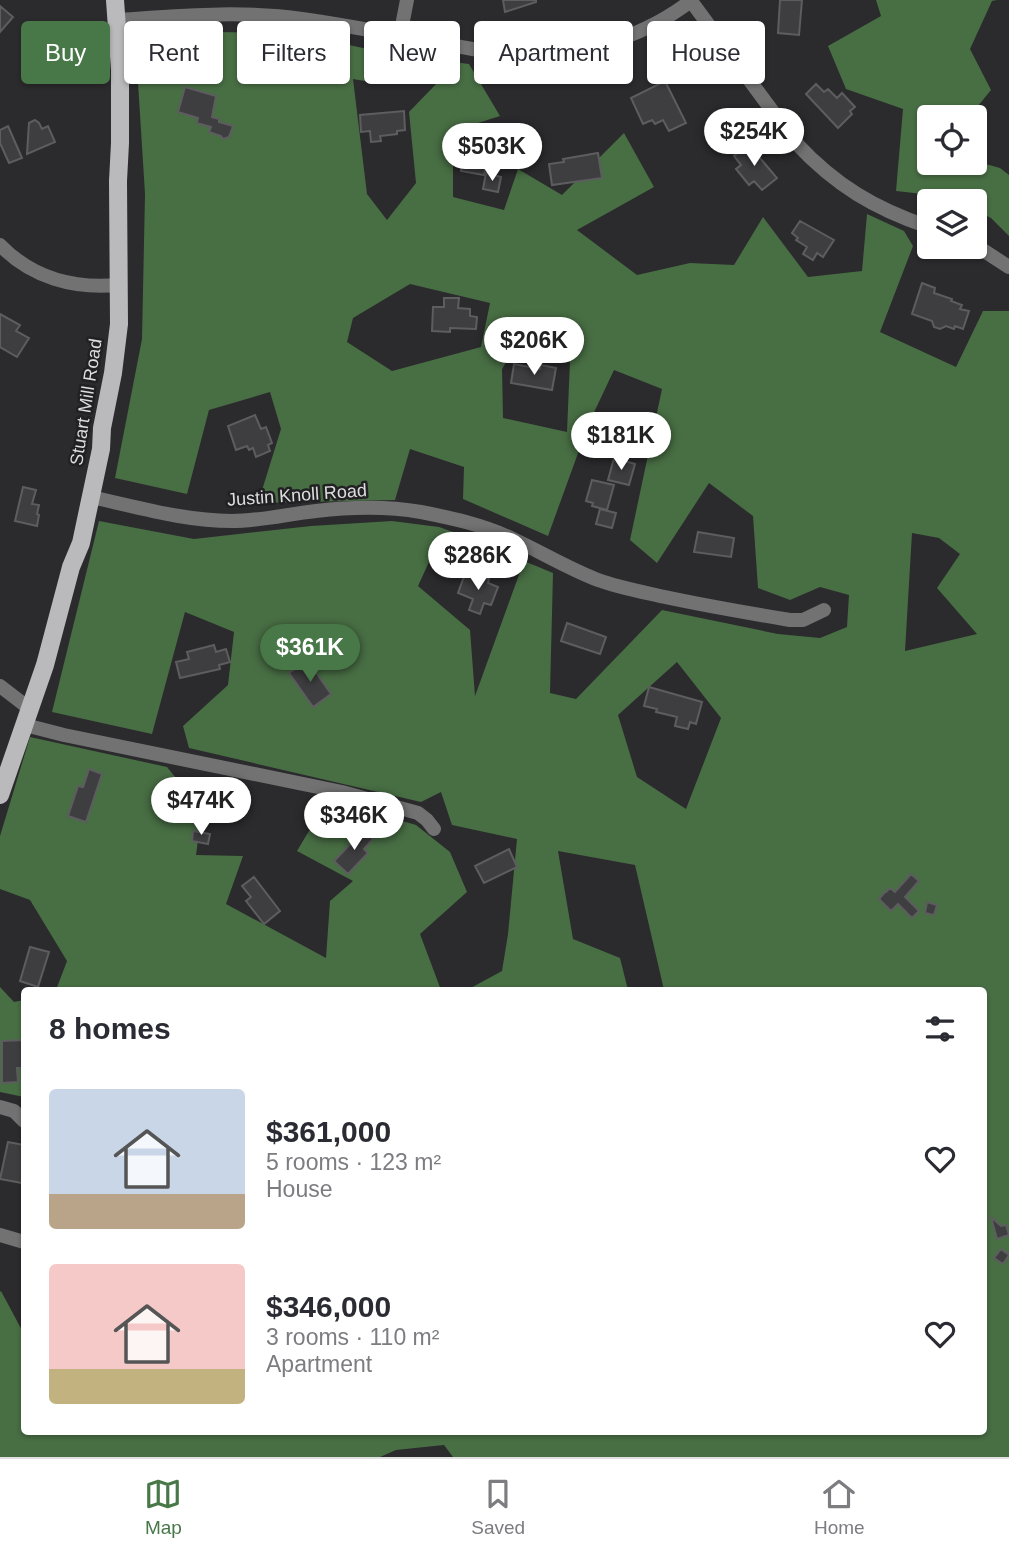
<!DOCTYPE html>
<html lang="en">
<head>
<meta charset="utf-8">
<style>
	:root { --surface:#fff; --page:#f2f2f3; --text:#2b2b33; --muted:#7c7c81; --line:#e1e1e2; --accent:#487748 }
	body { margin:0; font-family:Arial,sans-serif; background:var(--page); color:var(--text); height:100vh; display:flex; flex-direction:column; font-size:26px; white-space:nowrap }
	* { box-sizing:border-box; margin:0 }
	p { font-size:23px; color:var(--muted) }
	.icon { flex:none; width:38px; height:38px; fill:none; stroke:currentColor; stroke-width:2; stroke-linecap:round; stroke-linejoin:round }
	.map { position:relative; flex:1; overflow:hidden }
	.drawer { position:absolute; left:21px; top:987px; width:966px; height:448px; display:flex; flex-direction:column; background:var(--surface); border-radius:7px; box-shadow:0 2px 5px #0004 }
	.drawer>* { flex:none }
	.top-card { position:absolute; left:21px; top:21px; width:968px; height:63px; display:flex; gap:14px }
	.tools { position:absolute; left:917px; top:105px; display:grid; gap:14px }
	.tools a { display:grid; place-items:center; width:70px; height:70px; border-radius:7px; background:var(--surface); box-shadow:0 2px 5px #0004; font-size:35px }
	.price { position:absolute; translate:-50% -60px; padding:0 16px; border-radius:24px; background:#fff; color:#222; font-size:23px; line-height:46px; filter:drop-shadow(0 2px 4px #0008) }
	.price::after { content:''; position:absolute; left:50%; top:42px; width:21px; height:16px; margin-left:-10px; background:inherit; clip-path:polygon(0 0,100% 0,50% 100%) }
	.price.on { background:var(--accent); color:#fff }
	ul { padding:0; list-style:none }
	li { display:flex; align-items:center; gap:21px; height:175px; padding:0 28px }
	li span { display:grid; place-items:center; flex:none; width:196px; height:140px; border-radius:7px; color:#555 }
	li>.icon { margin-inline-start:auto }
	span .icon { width:84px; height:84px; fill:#fffc; stroke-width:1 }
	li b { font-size:30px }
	h2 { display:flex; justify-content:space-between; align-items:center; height:84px; padding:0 28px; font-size:30px }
	.tag { padding:0 24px; border-radius:7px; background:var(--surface); box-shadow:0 2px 5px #0004; font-size:24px; line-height:63px }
	.tag.on { background:var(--accent); color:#fff }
	.tab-bar { display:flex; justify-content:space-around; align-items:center; height:98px; border-top:2px solid var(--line); background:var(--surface); font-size:19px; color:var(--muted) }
	.tab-bar a { display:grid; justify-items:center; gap:4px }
	.tab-bar .on { color:var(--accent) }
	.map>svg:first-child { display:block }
</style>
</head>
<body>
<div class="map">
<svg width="1009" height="1457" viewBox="0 0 1009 1457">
	<rect width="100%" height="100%" fill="#2b2a2d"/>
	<path fill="#486e44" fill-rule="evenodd" d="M876 0H997L992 1 970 49 991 90 969 117H929V163H975V161L1000 168 1009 175V236L991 218 975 210V201H957L950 197 896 191 903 109 846 89 828 46 881 16Z
		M211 32 293 33 391 54 469 64 500 116 453 131V197L504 210 518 169 562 195 624 133 654 187 577 230 637 275 690 263 734 265 763 217 808 277 862 271 867 214 904 231 913 246 880 332 956 367 983 311H1009V1457H453L444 1445 396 1450 380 1457H0V1292L1 1291 24 1334V1432H984V990H664L635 865 558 851 573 939 620 958 628 990H467L502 971 508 934 517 839 452 825 441 792 421 802 189 748 183 726 228 685 234 632 185 612 152 734 52 712 99 521 194 539 311 526 392 521 439 527 499 548 494 566 429 562 418 586 470 630 475 696 524 561 553 573 550 693 576 699 662 610 778 634 820 638 847 627 849 595 820 587 790 600 758 588 753 516 709 483 657 563 630 540 662 389 614 370 589 423 548 536 463 499 464 467 410 449 395 500 258 503 281 429 270 392 209 410 187 494 115 478 142 339 145 194 135 35ZM405 66 437 83 409 112 416 183 387 220 367 194 353 79 376 83ZM410 284 490 303 481 347 392 371 347 342 353 318ZM525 331 570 361 567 432 503 418 502 369ZM912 533 939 538 960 554 937 588 977 634 905 651ZM677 662 721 718 686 809 637 777 618 715Z
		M30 737 167 767 202 810 196 855 243 856 226 904 326 958 330 901 353 881 297 851 328 799 416 825 450 852 467 892 420 934 441 990H56L67 961 30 900 0 889V836Z
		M0 987 14 1002 24 1000V1097L0 1092Z"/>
	<path fill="#3e3e40" stroke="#5d5d5f" stroke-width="2" d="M503 0H536V2L505 12Z
		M780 0H802L799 35 778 33Z
		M0 6 13 17 0 32Z
		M665 81 686 123 669 131 663 120 655 124 652 120 643 124 631 98Z
		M816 84 824 92 828 89 837 98 842 93 855 107 850 111 852 114 838 128 806 94Z
		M185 87 216 96 212 117 219 119V122L233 126 229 137 223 139 221 136 209 132 211 127 197 123 198 118 178 112Z
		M404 111 405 130 397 131V134L380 136 381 141 371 142 370 131 361 132 360 115Z
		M35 120 39 123 42 129 48 126 55 142 27 154 29 123Z
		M8 126 22 158 9 163 0 143V130Z
		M468 132 491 136 484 175 461 171Z
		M748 144 777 178 762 190 754 181 749 185 736 169 741 165 734 156Z
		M598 153 602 178 552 185 549 164 564 162 563 159Z
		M486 173 501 177 498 192 483 189Z
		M800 221 834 240 823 257 817 253 813 260 803 254 807 247 796 240 798 238 792 233Z
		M922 283 935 288 934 293 952 299 951 301 962 305 960 309 969 311 963 329 955 326 954 329 946 326 940 329 934 327 932 321 912 314Z
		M444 298H459L458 308 470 309V316L477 317 476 329 450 328V332L432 331 433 307H444Z
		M0 314 20 325 16 331 29 338 17 357 0 347Z
		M514 364 540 369 541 365 556 368 552 390 511 383Z
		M255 415 261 429 266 427 272 443 268 445 270 451 256 457 253 448 249 450 247 446 236 450 228 426Z
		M614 458 635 464 629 485 608 480Z
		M592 480 614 485 607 510 592 506 593 503 586 501Z
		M23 487 36 490 32 504 39 505 37 514 39 515 37 526 15 521Z
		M600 509 616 513 612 528 596 524Z
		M698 532 734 538 731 557 694 552Z
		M465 574 475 578 477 575 489 579 488 583 498 587 491 605 484 603 480 614 469 610 473 599 458 593Z
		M567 623 606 637 600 654 561 641Z
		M214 645 216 652 226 649 230 662 219 665 220 669 180 678 176 662 189 659 187 652Z
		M308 661 331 694 313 707 289 673Z
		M649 687 702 702 696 724 690 722 688 729 675 726 677 717 656 712 657 709 644 706Z
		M89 769 102 774 86 822 68 816 78 786 83 787Z
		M362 828 373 839 364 849 368 853 348 874 334 861 354 840 352 839Z
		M193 831 210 834 208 844 192 841Z
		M509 849 517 867 484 883 475 866Z
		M911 874 919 881 905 897 919 911 912 918 898 904 891 911 879 899 885 892 884 891 886 892 890 888 895 892Z
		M254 877 280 911 264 924 246 901 251 897 242 886Z
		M927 902 937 905 934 915 925 913Z
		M30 947 49 952 38 987 20 981Z
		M23 1040 24 1068H17L18 1082 2 1083V1041Z
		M8 1142 24 1145V1171L22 1183 0 1179Z
		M991 1217 1001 1226 1006 1225 1009 1235 997 1239Z
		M1001 1249 1009 1255 1003 1264 994 1258Z"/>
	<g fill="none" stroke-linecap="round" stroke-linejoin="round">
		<path stroke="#727273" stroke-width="14" d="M691 1 796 143C835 185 875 209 929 227
			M117 20C178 16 241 10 302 19 346 25 390 34 434 42 456 46 479 51 502 53 569 59 638 42 692 0
			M400 36 407 0
			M0 245C32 278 74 289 118 285
			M975 245 1009 267
			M91 497C138 507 184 521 232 521 260 521 288 514 316 511 350 507 387 506 421 512 452 518 484 525 513 539 541 552 569 569 598 580 620 588 643 592 665 597 707 606 748 613 790 620H803L824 610
			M0 686 30 709
			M25 725 64 735 342 792 418 813 427 820 434 829
			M0 1107 14 1111 24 1121
			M0 1235 24 1242"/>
		<path stroke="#bab9bc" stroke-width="18" d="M0 795 45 665 71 567 81 543 101 449 102 428 113 373 119 324 118 181 120 143V70L115 0"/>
	</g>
	<g text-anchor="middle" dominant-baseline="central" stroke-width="5" stroke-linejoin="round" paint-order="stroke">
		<g font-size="18" fill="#ddddde" stroke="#212123">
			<text transform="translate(86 402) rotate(-81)">Stuart Mill Road</text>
			<text transform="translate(297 495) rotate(-4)">Justin Knoll Road</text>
		</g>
	</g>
</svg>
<div class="tools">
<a><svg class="icon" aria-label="locate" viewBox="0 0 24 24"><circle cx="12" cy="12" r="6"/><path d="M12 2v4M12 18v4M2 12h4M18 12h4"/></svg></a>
<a><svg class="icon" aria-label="layers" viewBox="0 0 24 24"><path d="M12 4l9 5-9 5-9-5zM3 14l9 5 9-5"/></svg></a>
</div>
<b class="price" style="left:754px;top:168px">$254K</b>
<b class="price" style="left:492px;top:183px">$503K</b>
<b class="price" style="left:534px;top:377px">$206K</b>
<b class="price" style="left:621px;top:472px">$181K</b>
<b class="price" style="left:478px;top:592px">$286K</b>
<b class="price on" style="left:310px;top:684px">$361K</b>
<b class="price" style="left:201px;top:837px">$474K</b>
<b class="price" style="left:354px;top:852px">$346K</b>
<div class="top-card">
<a class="tag on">Buy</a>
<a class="tag">Rent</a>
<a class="tag">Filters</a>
<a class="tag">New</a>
<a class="tag">Apartment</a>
<a class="tag">House</a>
</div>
<section class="drawer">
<h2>8 homes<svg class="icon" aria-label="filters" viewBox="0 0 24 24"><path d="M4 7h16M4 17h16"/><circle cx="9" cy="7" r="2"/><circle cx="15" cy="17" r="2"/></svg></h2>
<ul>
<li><span style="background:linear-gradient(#c9d6e8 75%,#b9a48a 0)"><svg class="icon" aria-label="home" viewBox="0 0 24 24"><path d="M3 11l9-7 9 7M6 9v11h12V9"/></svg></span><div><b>$361,000</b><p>5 rooms · 123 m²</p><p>House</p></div><svg class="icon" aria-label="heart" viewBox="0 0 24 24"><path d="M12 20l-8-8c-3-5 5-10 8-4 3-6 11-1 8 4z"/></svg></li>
<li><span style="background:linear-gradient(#f6c9c9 75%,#c2b280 0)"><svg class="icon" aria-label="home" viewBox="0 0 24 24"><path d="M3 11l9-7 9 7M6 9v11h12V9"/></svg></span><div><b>$346,000</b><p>3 rooms · 110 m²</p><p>Apartment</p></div><svg class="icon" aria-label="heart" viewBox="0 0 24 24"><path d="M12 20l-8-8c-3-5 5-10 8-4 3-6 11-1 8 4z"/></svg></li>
</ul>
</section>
</div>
<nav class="tab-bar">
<a class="on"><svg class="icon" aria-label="map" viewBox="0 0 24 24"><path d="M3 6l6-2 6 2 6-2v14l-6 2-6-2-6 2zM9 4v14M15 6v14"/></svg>Map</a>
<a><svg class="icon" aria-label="saved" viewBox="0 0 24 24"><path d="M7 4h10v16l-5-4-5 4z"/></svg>Saved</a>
<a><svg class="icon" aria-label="home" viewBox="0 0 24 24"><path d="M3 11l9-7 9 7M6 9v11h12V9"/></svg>Home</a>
</nav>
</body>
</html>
